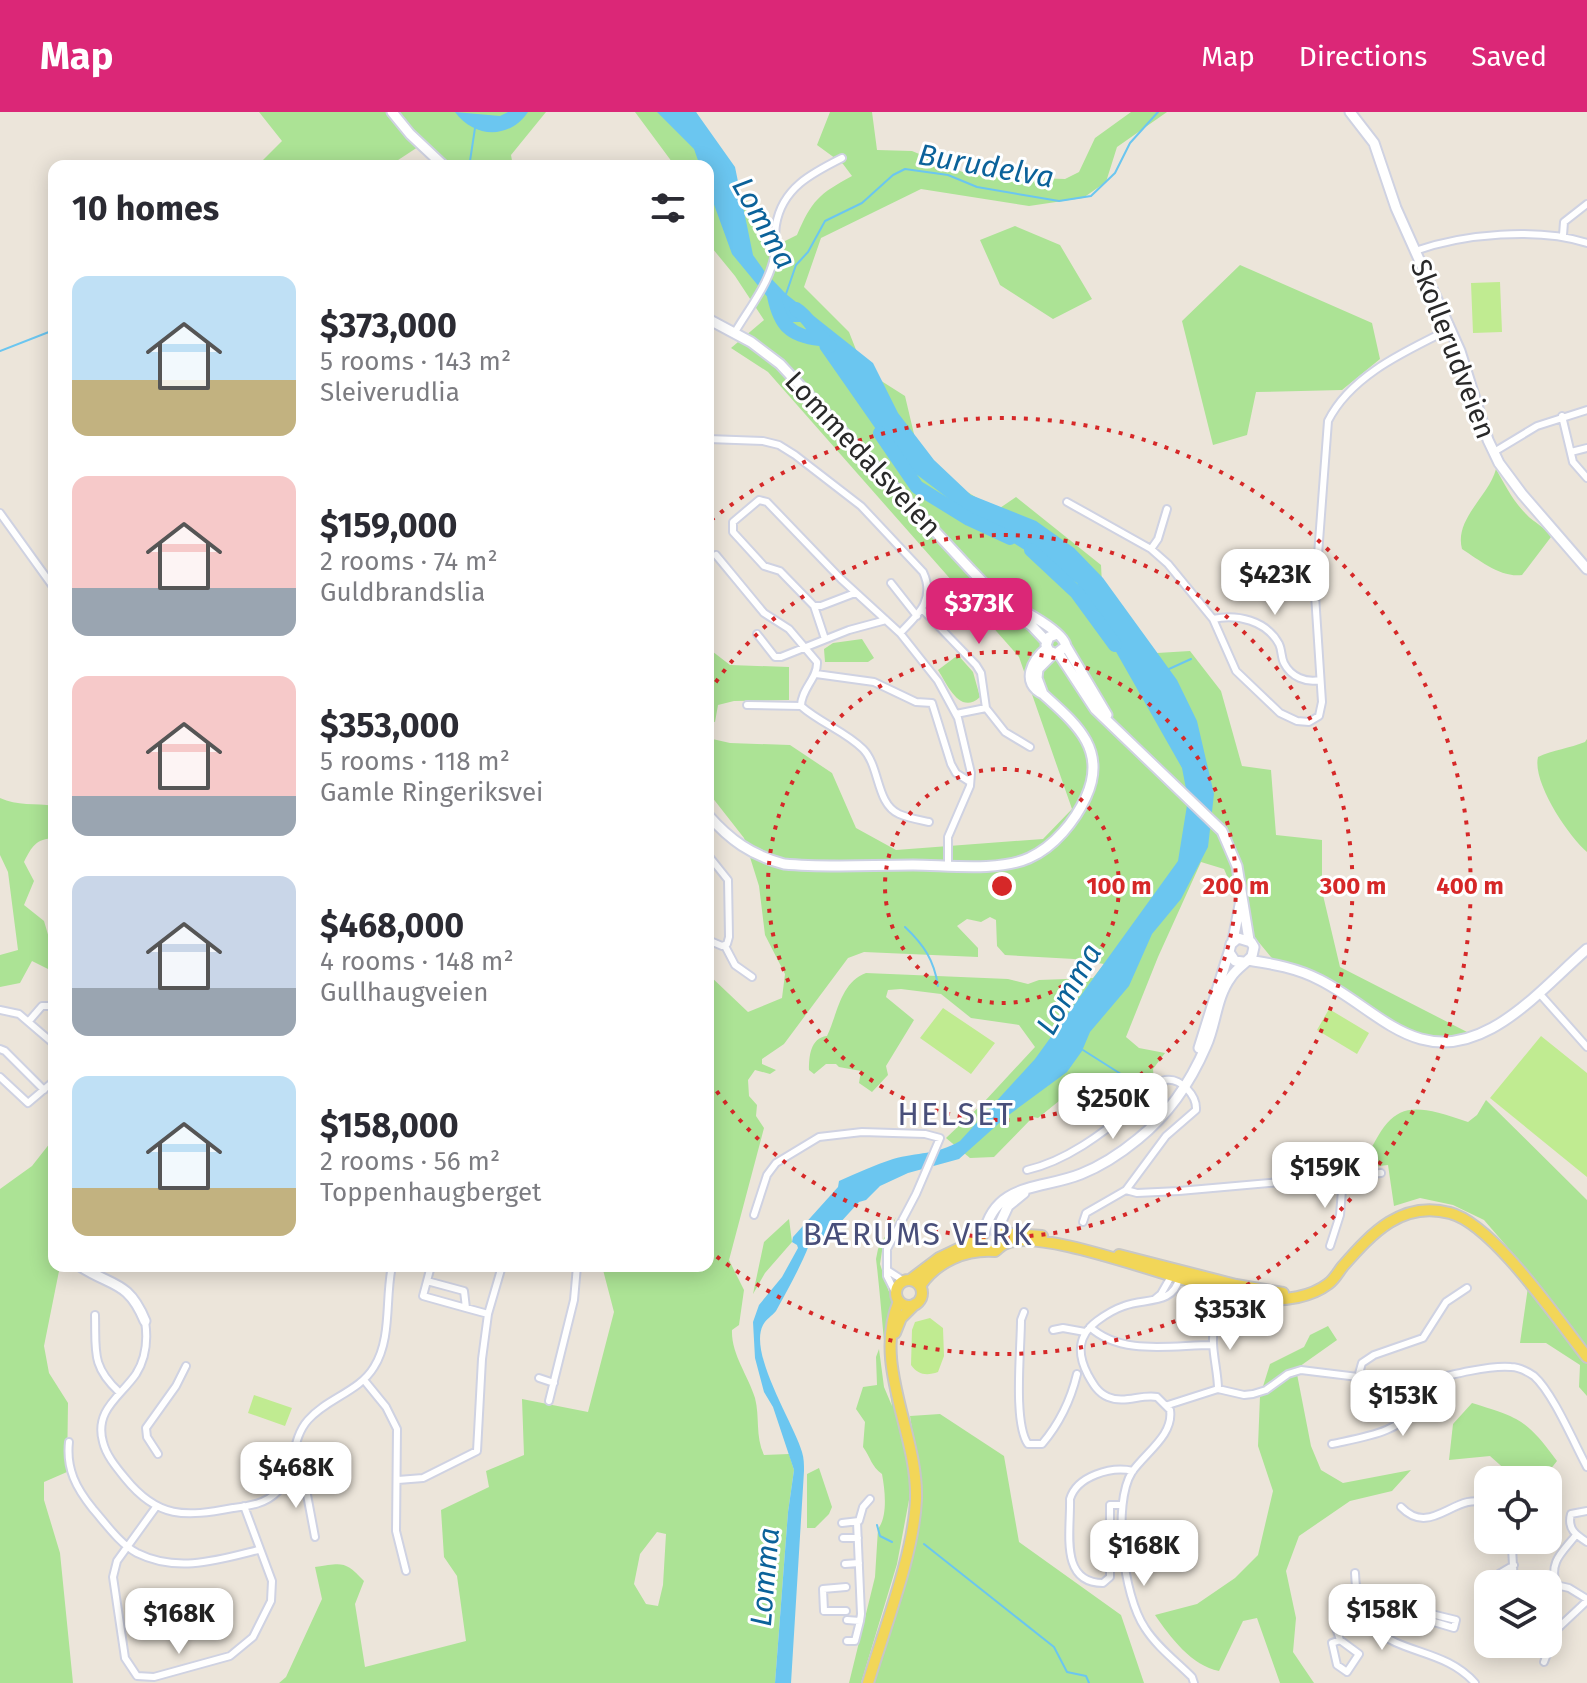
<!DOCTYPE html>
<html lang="en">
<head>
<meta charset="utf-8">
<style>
	:root { --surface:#fff; --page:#f2f2f3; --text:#2b2b33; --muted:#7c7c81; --accent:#db2777 }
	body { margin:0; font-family:"Fira Sans",sans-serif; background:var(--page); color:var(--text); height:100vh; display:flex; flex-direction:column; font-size:30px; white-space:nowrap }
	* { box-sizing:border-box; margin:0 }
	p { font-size:26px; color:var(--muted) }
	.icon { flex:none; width:44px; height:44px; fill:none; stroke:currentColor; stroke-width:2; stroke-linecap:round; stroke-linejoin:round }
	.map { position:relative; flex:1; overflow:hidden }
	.details { position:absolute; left:48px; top:48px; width:666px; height:1112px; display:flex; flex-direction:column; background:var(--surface); border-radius:16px; box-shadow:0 4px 20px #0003 }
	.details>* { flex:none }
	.buttons { position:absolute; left:1474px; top:1354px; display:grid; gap:16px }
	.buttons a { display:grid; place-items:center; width:88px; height:88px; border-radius:16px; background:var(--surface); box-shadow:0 4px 20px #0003; font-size:40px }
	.price { position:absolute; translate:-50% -68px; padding:0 18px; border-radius:16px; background:#fff; color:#222; font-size:26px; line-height:52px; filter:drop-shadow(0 2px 4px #0008) }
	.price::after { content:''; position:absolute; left:50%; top:48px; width:24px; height:18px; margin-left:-12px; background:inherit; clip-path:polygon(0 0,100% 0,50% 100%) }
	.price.current { background:var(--accent); color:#fff }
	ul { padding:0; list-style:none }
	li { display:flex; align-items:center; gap:24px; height:200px; padding:0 24px }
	li span { display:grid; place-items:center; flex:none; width:224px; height:160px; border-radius:16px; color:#555 }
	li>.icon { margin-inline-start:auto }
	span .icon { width:96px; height:96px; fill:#fffc; stroke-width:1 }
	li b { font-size:34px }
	h2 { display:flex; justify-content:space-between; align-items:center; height:96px; padding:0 24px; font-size:34px }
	header { display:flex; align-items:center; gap:48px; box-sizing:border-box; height:112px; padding:0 40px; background:var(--accent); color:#fff }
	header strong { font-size:38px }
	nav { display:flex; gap:44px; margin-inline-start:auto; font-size:28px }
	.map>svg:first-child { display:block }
</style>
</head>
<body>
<header>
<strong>Map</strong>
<nav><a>Map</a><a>Directions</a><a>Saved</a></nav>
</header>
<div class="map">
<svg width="1587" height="1571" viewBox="0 0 1587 1571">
	<rect width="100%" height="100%" fill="#ece5da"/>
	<path fill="#ace395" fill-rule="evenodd" d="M259 0H546L511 43 513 54H444L421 33 389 54H257L282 29Z
		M635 0H696L730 72 759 101 781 131 797 123C812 88 819 82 852 64L843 52 817 33 830 0H872L877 38 912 39 965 61 983 64 1065 67 1079 60 1095 26 1131 0H1167L1117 35 1106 70 1083 86 1029 94 921 77 821 126 804 175 849 220 864 258 905 284 918 339 964 378 997 398 1016 385 1101 453 1102 472 1157 541 1190 539 1221 579 1242 654 1271 658 1276 723 1322 728V779L1340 855 1469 921 1438 929 1394 918 1306 861 1276 851 1252 822 1224 757 1201 750 1158 845 1126 925 1139 936 1165 941 1153 957 1154 970 1114 1006 1080 972 1038 1006 1033 1005 994 1045 970 1046 946 1026 984 990 1035 935 1019 913 971 906 941 882 901 877 888 878 886 885 914 908 886 954 888 963 872 980 859 971 861 959 839 955 836 952H826L814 962 809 958C809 945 810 926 827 924 838 901 840 871 866 861L1008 867 1028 872 1039 868 1093 866 1104 852 1074 847 1005 843 997 834 996 808 990 805 981 810 967 807 957 814 978 836V845L864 840 848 846 784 932 762 947V952L776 958 770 962 755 958 748 968 749 984 757 993 756 1004 764 1016 729 1148 744 1178 739 1213 732 1218C731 1242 748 1263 755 1286 760 1305 755 1324 764 1343L789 1342 794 1358 788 1400 775 1571H279L286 1565 322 1487 315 1455C342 1451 345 1448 364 1469L355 1492 365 1555 466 1529 457 1464 444 1445 441 1398 489 1375 486 1359 524 1343 522 1287 588 1300 614 1200 602 1154H708V862L748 900 782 886 785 862 765 823 759 774 744 726 708 680V626L730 631 790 633 832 661 856 716 896 738 1043 727 1072 697 1019 545 768 260 731 236 764 208 735 164 708 131V54H675ZM657 1420 666 1422 663 1473 658 1494 646 1492 634 1472 640 1442Z
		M1015 114 1060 133 1092 187 1053 207 1000 173 980 128Z
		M1240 153 1372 211 1380 247 1342 278 1256 280 1247 323 1213 333 1182 209Z
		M1496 357C1505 373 1513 389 1526 402 1534 411 1546 415 1551 425L1522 463C1501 466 1479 448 1462 437 1454 407 1489 384 1496 357Z
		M862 527 874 546 868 550H825L824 537 833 531Z
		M708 536 730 553 789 555V588L734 589 718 593 715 610 708 609Z
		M958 543 973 560 980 585C960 604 947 572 938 558Z
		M1587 627V740C1568 724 1532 670 1538 645 1553 638 1570 636 1585 630Z
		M0 686C17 694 35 691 54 694V726C36 727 32 734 24 750L34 769 24 793 44 809 54 843V860L32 849 20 871 0 875V843L18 838 8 760 0 743Z
		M1486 988 1587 1088V1284L1579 1275 1580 1253 1546 1231H1520L1530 1161 1484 1108 1453 1093 1420 1086 1394 1094 1388 1053 1362 1056C1391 992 1402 987 1468 1010L1477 1003Z
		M54 1026C54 1056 52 1086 51 1116 51 1128 54 1141 54 1154H60L44 1234 49 1261 68 1291 67 1360 44 1370V1388L60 1441 73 1571H0V1077L32 1054Z
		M896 1105 882 1139 880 1152 892 1189 888 1257 909 1361V1388L897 1452 861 1571H849L875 1465 878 1417C888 1404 885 1378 882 1362 871 1354 871 1346 863 1335L865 1310 856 1297 863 1275 877 1273 876 1245 879 1237 884 1275 892 1294C884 1245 882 1196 876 1147L878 1137Z
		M789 1107 792 1130 765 1161 753 1182 764 1130Z
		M1328 1214 1337 1228 1296 1257 1311 1334 1321 1358 1343 1371 1411 1358 1392 1379 1350 1389 1299 1424 1286 1459 1296 1506 1293 1540 1314 1571H1280L1257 1506 1243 1509 1219 1559C1192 1554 1170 1525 1155 1503L1197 1492 1235 1466 1258 1443 1273 1379 1258 1334 1260 1284 1270 1252 1304 1235 1310 1223Z
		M1472 1291C1520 1306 1526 1307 1557 1349L1542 1368H1517L1490 1344 1449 1348 1453 1312Z
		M940 1302 1004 1344 1019 1430 1121 1503 1144 1571H872L919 1404V1361L910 1304Z
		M819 1356 832 1395 829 1402 815 1416H807V1362Z"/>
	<path fill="#c0eb91" d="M1500 170 1502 220 1473 221 1471 171Z
		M943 896 995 931 971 962 920 926Z
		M1329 897 1369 921 1357 942 1317 918Z
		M1541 924 1587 961V1065L1490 986Z
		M930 1206 943 1216 944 1244 938 1260C927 1264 918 1263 911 1253L912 1218 915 1210Z
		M254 1283 292 1296 285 1314 248 1301Z"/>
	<path fill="#6bc6f0" d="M455 0 500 4 508 0H528C509 28 474 26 455 0Z
		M657 0H696L735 55 753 143 765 160 786 182 873 251 898 301 934 348 971 383 1036 409 1074 436 1103 466 1177 568 1197 609 1214 682 1208 735 1181 787 1152 822 1129 874 1090 920 1082 939 1067 960 1006 1005 959 1047 908 1061 880 1074 866 1088 859 1090 829 1123 809 1133C800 1156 788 1177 776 1199 772 1204 766 1207 763 1213 748 1241 794 1312 802 1340 804 1346 804 1353 804 1359L791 1571H775L788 1400 794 1358 773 1295 764 1280 755 1246 753 1210 759 1193 782 1165 798 1136 797 1133 792 1130 793 1125 838 1075 839 1069C857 1061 875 1053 893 1047 918 1040 936 1043 960 1029L1035 947 1178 749 1188 687 1182 656 1077 471 974 406 916 362 887 333 820 237 814 210H788L732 142 708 76V54H700L694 37Z"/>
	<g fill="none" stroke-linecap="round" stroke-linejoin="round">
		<path stroke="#6bc6f0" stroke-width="2" d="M470 49 475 16
			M786 182 796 153 808 140 825 109 862 91 893 63 905 57 948 63 977 75 1059 89 1091 84 1115 61 1130 31 1158 0
			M0 239 54 218
			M1169 557 1191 547
			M905 815C924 833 934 848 938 874
			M1083 938 1143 976
			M877 1413 880 1424 892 1430
			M924 1432 1054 1535 1067 1560 1086 1564 1089 1571"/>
		<path stroke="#6bc6f0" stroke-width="14" d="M774 184C780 213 790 224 820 227
			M796 197C811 206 816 224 830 234
			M880 321 917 375 969 407 1010 426
			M1031 438 1077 481 1115 533"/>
		<g stroke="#cfd2e2" stroke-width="10">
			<path id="street" d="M1563 123 1564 110 1587 92
				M1415 139C1463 122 1538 115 1587 131
				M735 220C748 198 767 174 773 150 777 137 774 125 776 113 782 76 812 61 842 46
				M1562 304 1573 350 1587 366
				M708 327 763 329 779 333 795 343 861 394 923 460C936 487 918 503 900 521
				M1494 340 1537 314 1587 298
				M1571 340 1587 336
				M1067 390 1151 437 1168 452 1213 507 1236 559 1280 601 1297 609 1309 610 1319 604 1322 590 1315 483 1328 309C1351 263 1406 239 1450 217
				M0 401 54 476
				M1151 437 1158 427 1167 397
				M716 443 764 501 789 517 817 550C818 566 801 577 801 594 820 611 845 619 863 637 880 654 876 692 899 702 908 706 920 708 929 710
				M891 471 917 504
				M855 481 821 494H814L780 459 764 454 733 420V410L759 388 767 390 841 467 900 521 938 569 958 606 971 661 970 674 948 725V754
				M814 494 825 527
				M922 497 976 553 981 561 986 596
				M1213 507C1237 502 1266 508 1279 532 1282 538 1281 545 1284 551 1291 565 1306 571 1320 568
				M757 522 775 545H781L849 518 886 508
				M816 562 874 570 916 590 932 591 951 652 956 661 970 670
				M747 593 801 594
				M956 602 986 596 1005 620 1030 635
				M708 743 728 768 729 825 727 832 722 834 708 828
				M725 834 735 853 752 865
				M1539 881 1587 935
				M0 898 19 902 54 932
				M29 909 42 894H54
				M0 937 5 939 44 978
				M0 965 28 991 54 969
				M1027 1058C1066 1049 1102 1022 1133 996 1143 988 1152 971 1165 968 1181 965 1197 984 1196 998L1166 1024 1126 1078 1086 1101 1083 1110
				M1126 1078 1137 1081 1179 1079 1381 1061
				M754 1103 767 1063 776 1051 819 1025 862 1020 925 1022 940 1026 916 1082 887 1137V1164L897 1184
				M1330 1134 1340 1103 1343 1066
				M431 1154 427 1169 464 1179 466 1196 488 1202
				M887 1158 904 1169
				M1179 1166C1174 1193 1145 1186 1124 1194 1115 1197 1105 1203 1097 1209 1077 1224 1077 1242 1088 1263 1093 1272 1098 1281 1108 1285 1124 1292 1141 1282 1157 1285L1170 1298C1174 1323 1145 1341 1132 1360 1112 1392 1123 1484 1145 1516 1157 1535 1176 1549 1192 1565L1194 1571
				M427 1169 423 1184 466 1196
				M1467 1176 1446 1190 1423 1226 1374 1243 1362 1251 1358 1265C1363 1276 1371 1279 1383 1279 1415 1273 1482 1252 1511 1255 1519 1255 1528 1260 1534 1264 1553 1281 1574 1331 1587 1355
				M1155 1187 1161 1182 1173 1161
				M1024 1200 1021 1208C1021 1237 1013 1311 1028 1332H1042C1059 1312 1071 1287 1077 1262
				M95 1203C96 1239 91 1254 119 1280
				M145 1209C148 1228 146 1246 136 1262 121 1284 94 1298 103 1330 106 1343 116 1355 125 1366 158 1407 185 1405 233 1396 249 1394 266 1392 278 1379 296 1360 290 1328 308 1308 327 1286 359 1280 374 1255 392 1227 385 1186 392 1154
				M1090 1215C1121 1244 1173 1233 1212 1233
				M1053 1218 1063 1216 1085 1220
				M539 1266 554 1271
				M364 1268 386 1295 397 1317 396 1419 406 1459
				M1218 1277C1218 1257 1209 1231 1215 1213L1227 1207 1245 1205
				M549 1289 574 1188 577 1154
				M1168 1293 1218 1277 1244 1283 1253 1282 1266 1278 1288 1262 1301 1258 1358 1265
				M69 1330C66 1357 76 1376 93 1397 106 1412 120 1432 137 1441 177 1461 218 1448 258 1438
				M1332 1332C1364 1325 1401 1321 1420 1291L1419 1272
				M158 1342 147 1325 146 1316 176 1274 186 1254
				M287 1362 305 1372 315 1425
				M398 1368 423 1366 477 1339 482 1247 488 1202 502 1154
				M1121 1393H1110V1465L1103 1471C1059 1471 1071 1419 1070 1387 1077 1364 1111 1354 1133 1359
				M156 1395 117 1449 113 1465 125 1546 137 1564 154 1565 230 1544 253 1525 271 1489 272 1469 244 1394
				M1401 1395C1432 1427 1456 1377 1488 1392
				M1587 1399 1571 1402C1567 1417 1576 1423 1587 1430
				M842 1411 859 1409 863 1395 870 1387
				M843 1426H858
				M1510 1428 1512 1435 1514 1472
				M845 1452 859 1451
				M1355 1461C1358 1553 1433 1523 1475 1571
				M1485 1470 1514 1453
				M1556 1473C1549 1449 1562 1441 1576 1423
				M846 1475 823 1477 824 1499H846
				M1548 1482 1556 1473 1569 1476 1587 1487
				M1419 1499 1456 1508 1454 1516 1417 1505Z
				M847 1508 860 1509 861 1502 857 1410
				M1336 1516 1340 1528 1359 1542 1347 1560 1337 1553 1332 1531 1340 1528
				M847 1529H855L860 1509
				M1544 1550 1557 1517 1587 1489"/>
		</g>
		<g stroke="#cfd2e2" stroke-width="13">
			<path id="secondary" d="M392 0 410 22 444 54
				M1350 0 1374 31 1396 96 1460 239 1488 328 1499 351 1522 382 1587 457
				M708 207 751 230 780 252 971 458 1010 498 1032 514 1047 530
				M1006 492C1021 496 1064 520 1066 534L1056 542 1049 539 1046 533 1049 525 1057 522
				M1066 534 1107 603
				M1059 542 1095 597 1222 719 1237 754 1249 828
				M1043 582 1037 566 1038 557 1053 542
				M708 703C730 728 751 743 784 752 826 756 870 753 913 753 946 753 998 760 1029 746 1054 735 1075 709 1086 685 1108 637 1075 611 1043 582 1020 571 1032 548 1047 536
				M1233 828 1241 788
				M1248 848C1273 852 1297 856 1320 868 1379 898 1417 957 1492 916 1527 897 1557 863 1587 837
				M1199 936 1229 840
				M996 1120 1008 1094 1024 1081
				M984 1122C995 1070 1041 1078 1081 1062 1101 1054 1121 1041 1138 1027 1168 1003 1191 969 1206 934 1216 912 1216 885 1231 865 1237 856 1245 852 1252 844L1254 835 1251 830 1238 826 1231 832 1229 840 1235 849 1243 850
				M80 1154C112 1175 128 1168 145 1209"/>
		</g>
		<g stroke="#c7c7c7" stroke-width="14">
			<path id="primary" d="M998 1121 1042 1124
				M1119 1143 1236 1173 1283 1181
				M910 1168 939 1146 981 1126
				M896 1181a13 13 0 1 1 26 0a13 13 0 1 1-26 0Z
				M920 1174C937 1149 966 1137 995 1139 998 1137 1000 1134 1004 1132 1043 1111 1208 1183 1264 1187 1285 1189 1311 1185 1328 1172 1335 1167 1338 1160 1343 1154 1372 1121 1402 1088 1450 1101 1493 1112 1558 1208 1587 1245
				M895 1221 901 1206 915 1192
				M868 1571C884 1517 914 1442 916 1387 918 1321 872 1253 899 1189"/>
		</g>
		<use href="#street" stroke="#fff" stroke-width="6"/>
		<use href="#secondary" stroke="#fff" stroke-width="9"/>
		<use href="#primary" stroke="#f2d658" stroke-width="10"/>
	</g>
	<g fill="none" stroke="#d62828" stroke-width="4" stroke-dasharray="4 8">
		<circle cx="1002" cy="774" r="117"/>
		<circle cx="1002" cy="774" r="234"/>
		<path d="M709 580A351 351 0 1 1 709 968"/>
		<path d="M711 408A468 468 0 1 1 711 1140"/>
	</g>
	<g text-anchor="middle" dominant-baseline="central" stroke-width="6" stroke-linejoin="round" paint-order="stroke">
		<g font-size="28" fill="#292929" stroke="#fff">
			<text transform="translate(1453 237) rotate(69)">Skollerudveien</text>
			<text transform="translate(863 342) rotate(47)">Lommedalsveien</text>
		</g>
		<g font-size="30" font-style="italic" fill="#0b629a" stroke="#fff">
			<text transform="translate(986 54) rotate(10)">Burudelva</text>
			<text transform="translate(764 111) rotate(61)">Lomma</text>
			<text transform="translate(1069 877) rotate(-60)">Lomma</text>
			<text transform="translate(765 1465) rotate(-85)">Lomma</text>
		</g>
		<g font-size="32" letter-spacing="2" fill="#494f7a" stroke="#fff">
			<text x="956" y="1002">HELSET</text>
			<text x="918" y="1122">BÆRUMS VERK</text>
		</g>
	</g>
	<circle cx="1002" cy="774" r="12" fill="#d62828" stroke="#fff" stroke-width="4"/>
	<g font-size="24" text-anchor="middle" font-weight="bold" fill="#d62828" stroke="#fff" stroke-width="6" stroke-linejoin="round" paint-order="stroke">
		<text x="1119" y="782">100 m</text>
		<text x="1236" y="782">200 m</text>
		<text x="1353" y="782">300 m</text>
		<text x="1470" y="782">400 m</text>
	</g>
</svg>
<div class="buttons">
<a><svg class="icon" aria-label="locate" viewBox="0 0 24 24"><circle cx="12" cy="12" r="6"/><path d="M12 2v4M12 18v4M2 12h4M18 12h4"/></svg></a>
<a><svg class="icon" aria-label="layers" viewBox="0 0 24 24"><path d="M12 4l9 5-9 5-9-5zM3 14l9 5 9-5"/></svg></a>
</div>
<b class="price" style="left:1275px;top:505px">$423K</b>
<b class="price current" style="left:979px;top:534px">$373K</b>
<b class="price" style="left:1113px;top:1029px">$250K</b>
<b class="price" style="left:1325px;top:1098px">$159K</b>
<b class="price" style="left:1230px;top:1240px">$353K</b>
<b class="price" style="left:1403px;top:1326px">$153K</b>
<b class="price" style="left:296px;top:1398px">$468K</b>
<b class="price" style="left:1144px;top:1476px">$168K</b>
<b class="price" style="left:1382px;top:1540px">$158K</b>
<b class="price" style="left:179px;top:1544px">$168K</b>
<section class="details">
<h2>10 homes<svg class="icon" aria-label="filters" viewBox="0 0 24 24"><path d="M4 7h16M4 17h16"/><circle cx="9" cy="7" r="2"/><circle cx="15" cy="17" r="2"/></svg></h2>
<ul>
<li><span style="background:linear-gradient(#bfe0f5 65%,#c2b280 0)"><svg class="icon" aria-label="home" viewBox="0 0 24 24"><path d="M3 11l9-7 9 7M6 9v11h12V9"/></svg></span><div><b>$373,000</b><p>5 rooms · 143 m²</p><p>Sleiverudlia</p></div></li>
<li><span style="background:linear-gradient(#f6c9c9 70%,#9aa5b1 0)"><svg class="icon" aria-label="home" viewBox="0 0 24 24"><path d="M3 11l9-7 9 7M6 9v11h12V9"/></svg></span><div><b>$159,000</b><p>2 rooms · 74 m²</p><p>Guldbrandslia</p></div></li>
<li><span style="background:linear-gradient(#f6c9c9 75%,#9aa5b1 0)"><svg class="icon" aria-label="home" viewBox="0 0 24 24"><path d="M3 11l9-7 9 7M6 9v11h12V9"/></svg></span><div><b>$353,000</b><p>5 rooms · 118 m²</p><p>Gamle Ringeriksvei</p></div></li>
<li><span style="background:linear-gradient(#c9d6e8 70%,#9aa5b1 0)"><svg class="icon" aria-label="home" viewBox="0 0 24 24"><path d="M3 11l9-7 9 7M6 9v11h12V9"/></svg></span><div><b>$468,000</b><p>4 rooms · 148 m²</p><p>Gullhaugveien</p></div></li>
<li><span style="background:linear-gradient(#bfe0f5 70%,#c2b280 0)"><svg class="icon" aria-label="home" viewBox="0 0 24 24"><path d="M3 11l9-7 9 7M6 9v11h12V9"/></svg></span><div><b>$158,000</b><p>2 rooms · 56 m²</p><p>Toppenhaugberget</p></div></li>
</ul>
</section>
</div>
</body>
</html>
